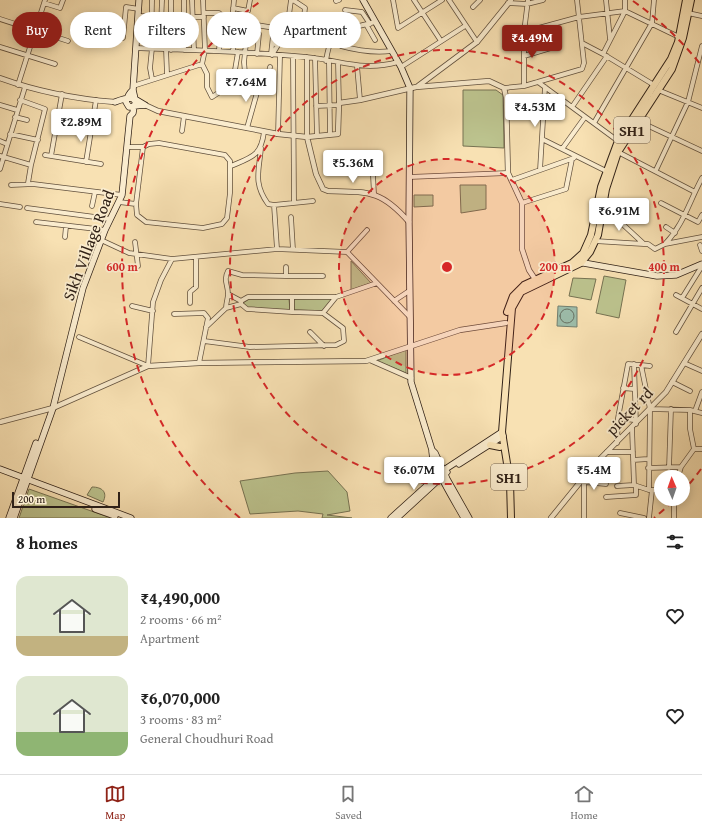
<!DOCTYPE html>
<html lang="en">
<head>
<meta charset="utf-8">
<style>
	:root { --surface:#fff; --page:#f2f2f2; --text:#222; --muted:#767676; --line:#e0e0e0; --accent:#8f2418 }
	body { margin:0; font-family:"Gentium Book Plus",serif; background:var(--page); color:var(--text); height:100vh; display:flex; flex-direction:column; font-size:15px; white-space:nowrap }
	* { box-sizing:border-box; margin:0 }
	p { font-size:13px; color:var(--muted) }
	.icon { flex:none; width:22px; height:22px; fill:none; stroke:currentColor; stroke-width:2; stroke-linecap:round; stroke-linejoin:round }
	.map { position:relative; height:518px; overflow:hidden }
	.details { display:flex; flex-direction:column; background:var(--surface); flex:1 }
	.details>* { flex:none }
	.banner { position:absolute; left:12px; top:12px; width:400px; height:36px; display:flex; gap:8px }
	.needle { width:26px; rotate:358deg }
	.controls { position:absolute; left:654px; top:470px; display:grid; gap:8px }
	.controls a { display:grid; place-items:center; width:36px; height:36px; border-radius:50%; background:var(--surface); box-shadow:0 2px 10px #0003; font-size:20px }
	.scale { position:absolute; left:12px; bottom:10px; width:108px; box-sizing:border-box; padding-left:4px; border:2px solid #302117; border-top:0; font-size:11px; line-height:14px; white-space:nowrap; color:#302117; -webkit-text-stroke:3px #faecce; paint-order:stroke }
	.price { position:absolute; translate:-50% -34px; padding:0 9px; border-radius:4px; background:#fff; color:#222; font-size:13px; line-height:26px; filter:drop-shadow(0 1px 2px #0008) }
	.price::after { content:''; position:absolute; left:50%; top:24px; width:12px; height:9px; margin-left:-6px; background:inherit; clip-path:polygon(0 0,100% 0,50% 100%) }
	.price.on { background:var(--accent); color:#fff }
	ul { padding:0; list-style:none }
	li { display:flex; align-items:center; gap:12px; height:100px; padding:0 16px }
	li span { display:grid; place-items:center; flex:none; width:112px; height:80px; border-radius:12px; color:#555 }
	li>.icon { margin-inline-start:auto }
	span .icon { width:48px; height:48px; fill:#fffc; stroke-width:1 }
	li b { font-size:17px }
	h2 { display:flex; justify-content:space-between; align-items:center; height:48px; padding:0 16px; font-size:17px }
	.tag { padding:0 14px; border-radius:18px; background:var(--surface); box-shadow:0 2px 10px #0003; font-size:14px; line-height:36px }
	.tag.on { background:var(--accent); color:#fff }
	.dock { display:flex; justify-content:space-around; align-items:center; height:56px; border-top:1px solid var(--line); background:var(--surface); font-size:11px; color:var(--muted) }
	.dock a { display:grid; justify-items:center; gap:2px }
	.dock .on { color:var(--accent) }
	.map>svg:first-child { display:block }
</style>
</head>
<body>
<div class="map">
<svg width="702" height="518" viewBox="0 0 702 518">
	<rect width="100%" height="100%" fill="#f8e1b3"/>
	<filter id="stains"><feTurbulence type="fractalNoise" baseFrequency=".005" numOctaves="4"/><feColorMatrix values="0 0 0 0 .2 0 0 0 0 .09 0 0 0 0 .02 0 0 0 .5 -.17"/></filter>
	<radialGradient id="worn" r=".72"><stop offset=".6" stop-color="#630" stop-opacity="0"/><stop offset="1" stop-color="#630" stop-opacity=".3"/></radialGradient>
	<path fill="#bcc38e" stroke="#767252" d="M463 90H496L503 95 504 148 463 146Z
		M460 185H486V209L461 213Z
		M414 195H433V206L414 207Z
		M351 261 371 283 351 290Z
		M604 276 626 280 619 318 596 313Z
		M573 278 596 279 591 300 569 296Z
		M333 298 322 311 294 310V299Z
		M249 299H289L290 310 265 311 246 308 243 303Z
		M406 349V373L377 361Z
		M328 471 347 492 350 511 327 515 352 518H322L323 514 298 511 250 514 240 481 295 473Z
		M92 487C102 487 108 492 103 502L87 495Z
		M29 489 111 518H19Z"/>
	<path fill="#9dbeac" stroke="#717f70" d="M558 306 577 307V327L557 326Z"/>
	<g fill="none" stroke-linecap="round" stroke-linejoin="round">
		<path stroke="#667062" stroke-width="1" d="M560 316a7 7 0 1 1 14 0a7 7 0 1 1-14 0Z"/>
		<g stroke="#62513e" stroke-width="5.5">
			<path id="minor" d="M171 0V50
				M184 0V50
				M192 0 194 50
				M293 0 305 8 303 26
				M393 0 398 28 442 0
				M414 0 441 41
				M449 0 477 42
				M606 0 610 39
				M336 1 339 0
				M44 3 60 8 63 0
				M508 3 527 4 543 0
				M473 7 480 0
				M233 8 248 11 250 0
				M345 10 362 12 370 24
				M204 13H219L221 15 219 51
				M688 13 702 16
				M138 16 204 17
				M328 18 351 28 375 22
				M0 19 68 41
				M232 21 234 0
				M367 26 375 40
				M287 30 291 0
				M524 32 579 17 625 11 679 37
				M123 38 126 7 139 9
				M582 43 603 54 654 85
				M276 45 278 28
				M341 46C359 51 373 53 391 51
				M0 47 55 64
				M136 48C192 50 249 51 306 57 341 60 362 72 398 62
				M151 48 152 0
				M152 48 150 68 152 79
				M160 49 162 0
				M166 49 167 74
				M233 52 235 31 232 21 287 30 272 55
				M257 54 259 34
				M271 54 274 27
				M603 54 625 11V0
				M293 56 294 203
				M524 56 554 47
				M307 57V137
				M315 58 317 136
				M326 61C329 40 332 36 351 28
				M329 62 330 134
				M338 63 339 103
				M202 64 207 74V87L212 97 226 88 260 82 268 76 270 67
				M357 66 360 100
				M401 67 465 26
				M235 70 238 52
				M245 73 244 62 247 34
				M221 82 222 91
				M538 82 618 141
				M18 85 45 0
				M133 86 202 64 205 50 203 0
				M524 86 582 69 584 63 577 0
				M504 88 524 86V32L528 0
				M658 90 702 108
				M20 100 45 109 31 165
				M0 105 17 110
				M316 106 339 105
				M572 107 607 56
				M15 117 27 120
				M543 119 560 99
				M638 121 702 151
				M594 123 652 23 654 0
				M247 128 260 82
				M182 131 184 116
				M10 134 38 140
				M278 134 280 56
				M542 139 606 171
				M0 141 7 144
				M128 147H143L136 204 137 215 146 222 203 228 222 224 227 218 230 193V161L225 155 159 143 149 144 143 147
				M261 148C259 171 253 183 268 204L274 205
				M562 149 585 117
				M618 152 695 192
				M45 155 101 164
				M0 156 31 165 28 183
				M51 156 62 94
				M372 157 374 194
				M86 162 96 100
				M231 166C252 157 261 156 264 132
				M0 169 25 87
				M540 170 545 87
				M656 170 688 102 702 46
				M409 177 508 173
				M702 178C689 202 684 224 665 244L702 237
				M512 180 574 158
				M11 185 33 184 122 195
				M119 202 136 204
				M522 203 566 189 572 159
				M661 203 698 222 702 215
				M0 204 20 207
				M92 206 95 192
				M27 208 110 219
				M291 217 293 250
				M618 220 629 208
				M36 222 105 230
				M666 227 675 233
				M65 237 66 226
				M101 240 129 253 172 259 277 249 347 252 409 316
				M595 241 644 244 603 206
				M135 242 138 266
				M644 244H648L655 249 665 244
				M700 245 702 251
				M277 249 274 205 313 201
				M347 252 367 230
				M286 267V276H323
				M676 295 702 309
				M292 297V312L323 313 336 297
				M682 298 702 266
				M241 301 248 297H336L377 283
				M394 301 409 291
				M190 303V292L196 287V257
				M241 304 247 309 292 312
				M132 306 153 311
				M226 308C226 303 228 298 228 294 228 285 223 280 228 271L242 275 286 276
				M174 314 204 313 208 318 199 363
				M206 327 226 308 241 304V301L228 294
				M310 332 324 346
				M676 332 702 288
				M79 337 148 366 153 302 161 280 172 259
				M204 341 250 347 336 345 344 341 343 328 323 313
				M684 363 702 371
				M634 364 636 424
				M641 365 650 366
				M672 382 690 391
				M623 388 634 389
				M650 409 690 410
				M695 411 702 392
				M702 413 690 410V429L694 449H702
				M618 418 634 420
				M632 428 634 485 649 490
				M617 443 618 418 628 364 641 365 650 409 649 490H652L649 518
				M607 452H633
				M633 460 648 459
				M648 468 681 467
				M669 468 671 409
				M678 477 681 467 694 449
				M584 482 606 484
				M617 486 634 485
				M652 490H661
				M606 497 636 495V486
				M620 513 644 518
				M584 518V477
				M674 518V499"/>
		</g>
		<g stroke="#62513e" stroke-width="6">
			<path id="tertiary" d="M0 78C36 91 77 99 115 102
				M418 86 477 42 511 0
				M145 105 158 111 184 116 278 134 307 137 338 134 339 103 360 100 416 87 489 81 504 88 506 97 508 173 522 203V249L529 270 535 279
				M307 137 316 174 323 189 328 191C369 192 381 190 409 222
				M370 360 411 378
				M0 422 53 408 148 366 199 363 366 361 460 330 506 323
				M551 518 594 465 666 392 702 334"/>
		</g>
		<g stroke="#302117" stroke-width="7">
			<path id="secondary" d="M139 0 133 90 135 99 145 105
				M363 0 401 67 410 88 409 222 411 382 432 450 435 453 447 479 469 518
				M115 102C120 100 127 98 132 98L136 102 134 106 129 107 126 102C127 98 129 93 133 90
				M578 262 657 276 676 275 702 264
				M432 450C430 462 457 505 464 518
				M459 464 503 436
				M0 469 131 518
				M95 509 115 516
				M9 518 36 443
				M14 518 53 408 83 288 105 230 122 195 130 116 133 113 134 106 145 105
				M391 518 444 470 502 432
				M397 518 447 472"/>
		</g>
		<g stroke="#302117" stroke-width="8">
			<path id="primary" d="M507 312 513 296 524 285 572 263 583 253 591 235 601 187 618 141 671 59 678 42 686 0
				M490 445 500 447
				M511 518 510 482 502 432 512 308 521 292 581 263 590 252 598 235 606 189 618 152 672 69 683 38 691 0"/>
		</g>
		<use href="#minor" stroke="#faecce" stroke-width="4"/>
		<use href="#tertiary" stroke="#faecce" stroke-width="4.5"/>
		<use href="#secondary" stroke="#faecce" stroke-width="5.5"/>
		<use href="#primary" stroke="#f8e1b3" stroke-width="6"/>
	</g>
	<circle cx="447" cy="267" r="108" fill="#d62828" fill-opacity=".12"/>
	<g fill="none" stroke="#d62828" stroke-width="2" stroke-dasharray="7 5">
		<circle cx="447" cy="267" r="108"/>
		<circle cx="447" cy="267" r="217"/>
		<path d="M701 469A325 325 0 0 1 685 489M673 501A325 325 0 0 1 654 518M240 518A325 325 0 0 1 261 1M633 1A325 325 0 0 1 701 65"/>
	</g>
	<g text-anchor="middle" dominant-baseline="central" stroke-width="3.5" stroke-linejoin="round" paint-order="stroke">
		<g fill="#faecce" stroke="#6d5e4e" stroke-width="1">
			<rect x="614" y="117" width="36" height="26" rx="3"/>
			<rect x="491" y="464" width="36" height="26" rx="3"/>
		</g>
		<g font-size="15" font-weight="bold" fill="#302117">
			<text x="632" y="130">SH1</text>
			<text x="509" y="477">SH1</text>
		</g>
		<g font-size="16" fill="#302117" stroke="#faecce">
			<text transform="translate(88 245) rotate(-69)">Sikh Village Road</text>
			<text transform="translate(629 411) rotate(-46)">picket rd</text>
		</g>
	</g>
	<circle cx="447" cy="267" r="6" fill="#d62828" stroke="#faecce" stroke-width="2"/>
	<g font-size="12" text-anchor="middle" font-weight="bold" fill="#d62828" stroke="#faecce" stroke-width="3.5" stroke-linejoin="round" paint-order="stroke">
		<text x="555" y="271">200 m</text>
		<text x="664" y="271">400 m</text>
		<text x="122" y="271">600 m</text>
	</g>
	<rect width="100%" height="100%" filter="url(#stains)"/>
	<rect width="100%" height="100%" fill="url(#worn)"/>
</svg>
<div class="controls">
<a><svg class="needle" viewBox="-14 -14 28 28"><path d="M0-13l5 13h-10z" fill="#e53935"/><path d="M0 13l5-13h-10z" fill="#767676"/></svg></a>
</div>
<div class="scale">200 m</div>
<b class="price on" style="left:532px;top:59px">₹4.49M</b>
<b class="price" style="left:246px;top:103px">₹7.64M</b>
<b class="price" style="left:535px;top:128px">₹4.53M</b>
<b class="price" style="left:81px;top:143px">₹2.89M</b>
<b class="price" style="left:353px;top:184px">₹5.36M</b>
<b class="price" style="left:619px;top:232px">₹6.91M</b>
<b class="price" style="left:414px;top:491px">₹6.07M</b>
<b class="price" style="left:594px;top:491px">₹5.4M</b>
<div class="banner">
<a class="tag on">Buy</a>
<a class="tag">Rent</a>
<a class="tag">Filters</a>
<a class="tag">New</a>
<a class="tag">Apartment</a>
</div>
</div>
<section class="details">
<h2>8 homes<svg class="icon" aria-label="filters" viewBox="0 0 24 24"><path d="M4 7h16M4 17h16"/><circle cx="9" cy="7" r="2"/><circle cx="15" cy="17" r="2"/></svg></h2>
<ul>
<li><span style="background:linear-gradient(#dfe7d0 75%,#c2b280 0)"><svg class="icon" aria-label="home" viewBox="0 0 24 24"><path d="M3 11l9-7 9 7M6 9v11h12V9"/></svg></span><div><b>₹4,490,000</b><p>2 rooms · 66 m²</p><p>Apartment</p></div><svg class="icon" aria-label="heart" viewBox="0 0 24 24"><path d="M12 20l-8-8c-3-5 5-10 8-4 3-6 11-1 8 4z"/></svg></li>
<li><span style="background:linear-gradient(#dfe7d0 70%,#8fb573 0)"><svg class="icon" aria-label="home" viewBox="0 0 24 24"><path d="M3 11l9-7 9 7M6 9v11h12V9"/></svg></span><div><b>₹6,070,000</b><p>3 rooms · 83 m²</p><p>General Choudhuri Road</p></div><svg class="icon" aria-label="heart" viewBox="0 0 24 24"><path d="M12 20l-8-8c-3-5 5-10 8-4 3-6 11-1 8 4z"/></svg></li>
</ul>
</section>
<nav class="dock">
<a class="on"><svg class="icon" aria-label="map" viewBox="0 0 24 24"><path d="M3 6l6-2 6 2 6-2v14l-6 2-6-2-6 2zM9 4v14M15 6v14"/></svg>Map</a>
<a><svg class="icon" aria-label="saved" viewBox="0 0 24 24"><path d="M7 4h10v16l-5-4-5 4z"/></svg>Saved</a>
<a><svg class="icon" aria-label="home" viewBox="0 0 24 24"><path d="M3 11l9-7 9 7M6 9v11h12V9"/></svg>Home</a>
</nav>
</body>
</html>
